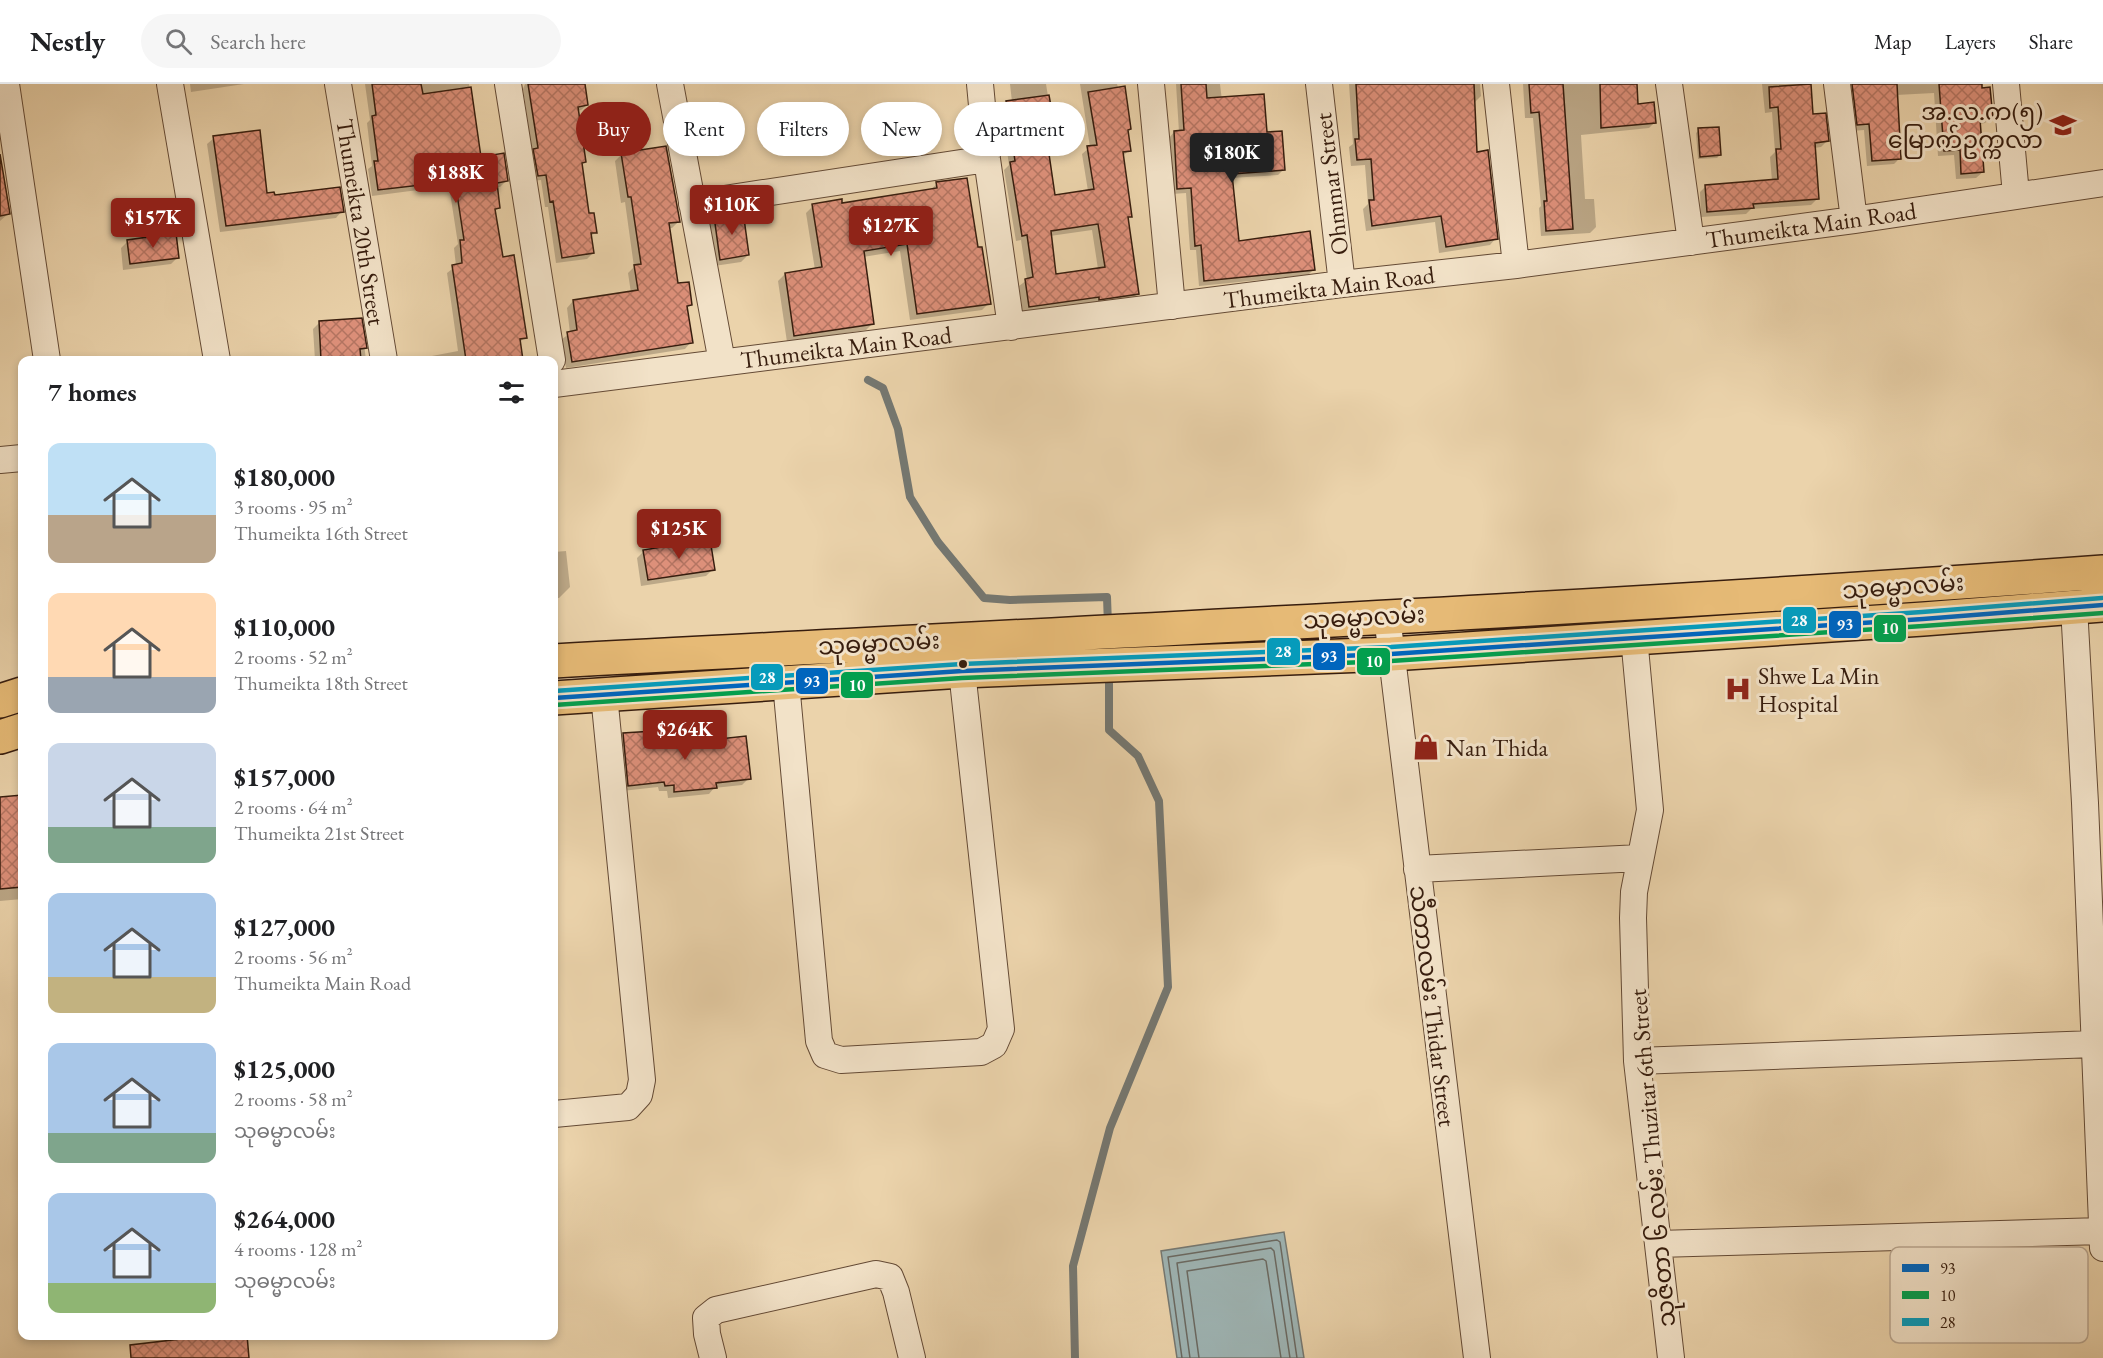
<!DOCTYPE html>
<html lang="en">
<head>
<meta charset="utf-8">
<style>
	:root { --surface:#fff; --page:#f6f6f6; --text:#202124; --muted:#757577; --line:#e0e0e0; --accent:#8f2418 }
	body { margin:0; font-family:"EB Garamond","Noto Sans Myanmar",serif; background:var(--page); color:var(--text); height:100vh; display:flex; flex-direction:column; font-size:22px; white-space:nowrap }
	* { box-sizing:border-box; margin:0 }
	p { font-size:20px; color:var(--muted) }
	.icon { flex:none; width:33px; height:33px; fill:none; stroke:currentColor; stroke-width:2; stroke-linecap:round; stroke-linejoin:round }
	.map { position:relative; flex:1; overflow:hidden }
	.sheet { position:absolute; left:18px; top:272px; width:540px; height:984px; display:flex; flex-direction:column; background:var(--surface); border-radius:12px; box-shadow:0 3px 9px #0003 }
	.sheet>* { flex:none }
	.hud { position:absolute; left:576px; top:18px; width:570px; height:54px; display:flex; gap:12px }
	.price { position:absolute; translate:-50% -51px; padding:0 14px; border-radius:6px; background:var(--accent); color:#fff; font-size:20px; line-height:39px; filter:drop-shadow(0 2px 3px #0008) }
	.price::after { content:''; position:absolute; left:50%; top:36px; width:18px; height:14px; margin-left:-9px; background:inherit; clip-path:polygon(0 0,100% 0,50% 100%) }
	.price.selected { background:#222; color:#fff }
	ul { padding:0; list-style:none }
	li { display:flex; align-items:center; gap:18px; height:150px; padding:0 30px }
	li span { display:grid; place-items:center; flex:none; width:168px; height:120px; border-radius:12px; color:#555 }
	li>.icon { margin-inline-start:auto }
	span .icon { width:72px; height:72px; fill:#fffc; stroke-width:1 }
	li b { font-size:26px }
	h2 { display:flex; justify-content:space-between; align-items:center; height:72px; padding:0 30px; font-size:26px }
	.pill { padding:0 21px; border-radius:27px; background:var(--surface); box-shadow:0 3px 9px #0003; font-size:21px; line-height:54px }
	.pill.selected { background:var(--accent); color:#fff }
	header { display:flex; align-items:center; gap:36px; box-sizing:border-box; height:84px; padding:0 30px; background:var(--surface); border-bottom:2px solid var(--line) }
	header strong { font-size:28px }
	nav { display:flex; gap:33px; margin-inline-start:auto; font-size:21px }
	.search { width:420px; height:54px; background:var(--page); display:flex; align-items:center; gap:15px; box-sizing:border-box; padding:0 21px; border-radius:33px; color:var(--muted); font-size:22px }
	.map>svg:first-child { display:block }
</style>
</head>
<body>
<header>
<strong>Nestly</strong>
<div class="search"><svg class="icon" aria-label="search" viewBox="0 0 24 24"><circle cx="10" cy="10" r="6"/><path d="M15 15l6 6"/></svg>Search here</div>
<nav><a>Map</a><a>Layers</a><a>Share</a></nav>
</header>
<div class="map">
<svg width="2103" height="1274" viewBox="0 0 2103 1274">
	<defs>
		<pattern id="building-cross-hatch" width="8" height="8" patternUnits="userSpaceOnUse" patternTransform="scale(1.5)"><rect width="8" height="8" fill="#dd907a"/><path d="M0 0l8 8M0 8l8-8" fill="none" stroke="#b47562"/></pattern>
	</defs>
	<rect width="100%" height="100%" fill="#ebd3ab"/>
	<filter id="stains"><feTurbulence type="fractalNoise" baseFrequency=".00333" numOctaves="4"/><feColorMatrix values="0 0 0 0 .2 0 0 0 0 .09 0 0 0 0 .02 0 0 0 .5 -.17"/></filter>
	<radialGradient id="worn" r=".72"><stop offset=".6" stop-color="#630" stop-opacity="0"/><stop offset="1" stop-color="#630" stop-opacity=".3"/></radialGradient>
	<path fill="#9eb5b5" stroke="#757872" stroke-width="1.5" d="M1284 1148 1304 1274H1177L1161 1167Z"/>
	<path fill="#0003" fill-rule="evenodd" d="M190 0H244L191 8Z
		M365 0H469L480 74 507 96 500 103H496L499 123 494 128 502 174 525 253 519 259 522 276H411L458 267 447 189 456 182 454 164 458 160 449 102 372 112 368 85 372 82 367 39 370 36Z
		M525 0H583L587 21 581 26 577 27 584 78 581 81 588 131 596 148 590 153 593 169 587 175 556 179 548 123H545L541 96 532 97 528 72 532 68 523 5Z
		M1010 0H1046L1056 61 1047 68 1054 112 1088 107 1082 70 1090 63 1080 0H1117L1130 45 1126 48 1129 66 1122 73 1130 132 1127 135 1137 210 1131 216 1093 221V218L1023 229 1019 202 1027 196 1021 156 1016 157 1004 86 1009 81 1001 25 1007 18H1012ZM1092 146 1098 185 1055 192 1050 152Z
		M1176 0H1220L1224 34 1265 49 1284 85 1278 91 1231 94 1237 159 1313 186 1308 191 1199 202 1196 166H1190L1186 109 1172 110 1169 54 1174 48H1179Z
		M1349 0H1480L1481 12 1473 20 1476 70 1496 154 1490 161 1439 169 1435 138 1366 147 1363 125 1368 120 1365 81 1351 82 1349 63 1353 60Z
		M1523 0H1635L1636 22 1655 38 1649 44 1581 51 1585 115H1594L1596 143 1590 149 1541 152 1539 124 1541 122 1533 34H1525Z
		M1762 0H1807L1811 32 1827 57 1821 63 1814 64 1817 115 1811 121 1751 125 1746 130 1701 133 1700 108 1706 102 1772 97 1770 73 1775 68 1772 28 1765 29Z
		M1845 0H1980L1991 33 1985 39 1979 40 1983 88 1976 94 1956 95 1954 71 1938 72 1934 9 1896 11 1900 74 1894 80 1867 82 1864 46 1852 47Z
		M1699 46 1720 71 1717 74 1698 75 1696 49Z
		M214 54 266 111 342 127 336 134 220 148 207 60Z
		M621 71 679 137 672 144H668L677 201 690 221 686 225 691 258 685 265 566 284 561 256 570 249 567 224 573 217 631 209 628 189 634 183 625 118 621 119 615 77Z
		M0 72 9 129 0 137Z
		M937 100 976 165 989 219 982 226 910 236 900 167 863 173 872 240 866 246 787 258 778 197 785 190 815 186 806 129 813 122 841 120 930 106Z
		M714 133 748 171 741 178 714 182 708 140Z
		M128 157 178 173 171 180 123 186 121 164Z
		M361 236 366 276H315L313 245 320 238Z
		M566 467 570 503 559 514H554V468Z
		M644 467 713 485 706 492 641 502 637 474Z
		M623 651 655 658 690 660 749 694 742 701 714 704 709 710 668 714 667 707H659L658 703 622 707 617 657Z
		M22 712V815L0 817V714Z"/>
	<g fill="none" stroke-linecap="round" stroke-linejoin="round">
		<path stroke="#6a6962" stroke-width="1.5" d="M1182 1274 1168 1173 1277 1156 1280 1158 1297 1274
			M1190 1274 1177 1179 1271 1164 1274 1167 1290 1274
			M1199 1274 1187 1187 1263 1175 1266 1177 1281 1274"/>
		<path stroke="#757872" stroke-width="8" d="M868 296 883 304 898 345 910 413 938 458 984 514 1010 516 1107 513 1108 541
			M1075 1274 1073 1182 1110 1044 1168 903 1159 717 1138 672 1109 646V589"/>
	</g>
	<path fill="url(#building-cross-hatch)" stroke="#371d0e" stroke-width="1.5" fill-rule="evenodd" d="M372 0H421L423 10 471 3 481 73 504 69 508 97 497 99 500 124 495 125 503 173 514 171 527 254 520 255 523 276H466L452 181 462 179 460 156H464L455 97 378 106 374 77H378L372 32 376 31Z
		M528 0H585L588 21 578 23 586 78 582 79 589 129H594L597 149H591L594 169 562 174 553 117 550 118 546 91 538 92 533 65 538 64Z
		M1181 0H1206L1207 14 1264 10 1267 48 1282 47 1285 86 1232 90 1239 157 1310 147 1315 186 1204 197 1201 161 1195 162 1191 104 1177 105 1174 47 1184 46Z
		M1356 0H1474L1477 68 1488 66 1498 155 1446 163 1441 132 1372 142 1369 116H1374L1371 75 1357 76 1355 55H1359Z
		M1529 0H1563L1573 145 1546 147 1544 117H1547L1539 28 1531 29Z
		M1600 0H1637L1638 20 1654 18 1656 39 1601 44Z
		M1811 0 1813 30 1826 29 1829 57 1815 59 1819 115 1753 120 1754 124 1707 128 1705 101 1778 95 1776 65H1781L1778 23 1770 24 1769 3Z
		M1852 0H1897L1901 75 1872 77 1869 40 1857 41Z
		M1939 0H1982V4L1990 3 1993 34 1980 35 1984 88 1961 90 1960 66 1944 67Z
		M1125 2 1131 45 1128 46 1131 67 1123 68 1132 133H1128L1139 210 1099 216V213L1029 223 1025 195 1033 193 1027 151 1022 152 1010 78 1015 77 1006 17 1049 11 1058 61 1048 63 1055 111 1094 105 1087 62 1097 61 1088 8ZM1098 140 1105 183 1056 190 1051 147Z
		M1719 43 1721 71 1700 73 1698 44Z
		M260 46 267 109 274 108 275 111 340 103 344 128 226 142 213 52Z
		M666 62 680 138 669 139 678 199 689 198 692 221 687 222 693 259 572 278 567 248 577 246 573 216 638 206 634 181 641 180 631 113H628L621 69Z
		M0 70 10 130 0 132Z
		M967 94 978 163H982L991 220 917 230 907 160 864 167 874 240 794 252 785 189 822 183 812 120 842 115V119L937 104 936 98Z
		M743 127 749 171 720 176 714 132Z
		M176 149 179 174 130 180 127 156Z
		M362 234 367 264 360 265 361 276H321L319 237Z
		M710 455 715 486 648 496 643 466Z
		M654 647 656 657 691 653 692 658 746 652 751 695 716 699 717 704 674 708V701L665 702 664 698 628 702 623 649Z
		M22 711V803L0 805V713Z
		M215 1251H247L249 1274H131L130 1261Z"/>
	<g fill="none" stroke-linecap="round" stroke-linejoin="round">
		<g stroke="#644a35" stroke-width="28">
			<path id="street" d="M6 0 47 276
				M170 0 217 276
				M338 0 384 276
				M508 0 552 276
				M670 0 722 278
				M980 0 987 75 1011 243
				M1151 0 1172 222
				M1319 0 1342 200
				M1496 0 1516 181
				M1669 0 1691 158
				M1837 0 1854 136
				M2006 0 2016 111
				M692 120 987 75
				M554 300 1342 200 1516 181 1854 136 2103 99
				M0 376 22 374
				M2074 523 2085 719 2103 1164
				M1387 532 1477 1274
				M1634 553 1650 726 1634 808 1633 834 1637 977 1671 1274
				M786 599 819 957 825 971 841 976 981 968 994 961 1001 945 962 587
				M1417 785 1640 774
				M1637 977 2095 960
				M554 1030 628 1023 639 1011 642 996 604 611
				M1658 1160 2102 1147
				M713 1274 707 1250 706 1234 716 1226 876 1190 890 1193 896 1208 912 1274"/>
		</g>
		<g stroke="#371d0e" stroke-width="36">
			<path id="primary" d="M554 577C1070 549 1587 526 2103 488
				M554 614 962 587 1391 570 1923 535 2103 521
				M0 617 22 610
				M0 653 22 646"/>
		</g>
		<use href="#street" stroke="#f2e2c8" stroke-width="26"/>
		<use href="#primary" stroke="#e6ba76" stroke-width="33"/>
		<g stroke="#f2e2c8" stroke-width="9">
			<path id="bus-1" d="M554 614 962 587 1391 570 1923 535 2103 521"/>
		</g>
		<g stroke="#f2e2c8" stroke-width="9">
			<path id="bus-2" d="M554 621 962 594 1391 577 1923 542 2103 529"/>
		</g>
		<g stroke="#f2e2c8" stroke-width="9">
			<path id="bus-3" d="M554 607 962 580 1391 563 1922 528 2102 514"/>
		</g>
		<use href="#bus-1" stroke="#0065bd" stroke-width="4.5"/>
		<use href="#bus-2" stroke="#039f4e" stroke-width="4.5"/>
		<use href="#bus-3" stroke="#069bbb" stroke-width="4.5"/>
	</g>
	<defs>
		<g id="school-bare" transform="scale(2.07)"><path d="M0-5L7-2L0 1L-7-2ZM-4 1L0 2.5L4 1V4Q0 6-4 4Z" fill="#8f2418" stroke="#f2e2c8" stroke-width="2.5" paint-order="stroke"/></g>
		<g id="hospital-bare" transform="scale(2.07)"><path d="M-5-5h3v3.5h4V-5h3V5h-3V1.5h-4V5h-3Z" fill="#8f2418" stroke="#f2e2c8" stroke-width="2.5" paint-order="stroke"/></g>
		<g id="shop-bare" transform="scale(2.07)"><path d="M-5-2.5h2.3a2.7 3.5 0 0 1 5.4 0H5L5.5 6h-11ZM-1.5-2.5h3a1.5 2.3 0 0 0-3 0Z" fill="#8f2418" stroke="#f2e2c8" stroke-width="2.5" paint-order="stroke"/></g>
	</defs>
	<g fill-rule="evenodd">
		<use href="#school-bare" x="2063" y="41"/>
		<use href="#hospital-bare" x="1738" y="605"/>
		<use href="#shop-bare" x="1426" y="663"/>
	</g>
	<circle fill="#371d0e" stroke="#f2e2c8" stroke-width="2" cx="963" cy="580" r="5"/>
	<g text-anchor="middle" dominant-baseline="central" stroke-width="6" stroke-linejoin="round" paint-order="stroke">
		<g font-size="24" fill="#371d0e" stroke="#f2e2c8" text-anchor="start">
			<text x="2043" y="27" text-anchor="end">အ.လ.က(၅)<tspan x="2043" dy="28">မြောက်ဥက္ကလာ</tspan></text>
			<text x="1758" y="591">Shwe La Min<tspan x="1758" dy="28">Hospital</tspan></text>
			<text x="1446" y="663">Nan Thida</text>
		</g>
		<g font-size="24" fill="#371d0e" stroke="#f2e2c8">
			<text transform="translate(1331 100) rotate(-97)">Ohmmar Street</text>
			<text transform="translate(361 138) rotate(81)">Thumeikta 20th Street</text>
			<text transform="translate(1811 141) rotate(-8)">Thumeikta Main Road</text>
			<text transform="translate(1329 203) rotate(-7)">Thumeikta Main Road</text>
			<text transform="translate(846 263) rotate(-7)">Thumeikta Main Road</text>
			<text transform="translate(1903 502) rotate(-4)">သုဓမ္မာလမ်း</text>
			<text transform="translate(1364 533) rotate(-3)">သုဓမ္မာလမ်း</text>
			<text transform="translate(879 559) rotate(-3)">သုဓမ္မာလမ်း</text>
			<text transform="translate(1433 922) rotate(83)">သီတာလမ်း Thidar Street</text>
			<text transform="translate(1652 1074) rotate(-95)">သုဇိတာ ၆ လမ်း Thuzitar 6th Street</text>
		</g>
	</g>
	<rect x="1890" y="1163" width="198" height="96" rx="9" fill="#f2e2c8" stroke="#baa790" stroke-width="1.5"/>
	<rect x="1902" y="1180" width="27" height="8" fill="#0065bd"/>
	<rect x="1902" y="1207" width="27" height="8" fill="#039f4e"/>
	<rect x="1902" y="1234" width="27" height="8" fill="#069bbb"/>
	<g font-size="16" fill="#371d0e">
		<text x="1940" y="1190">93</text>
		<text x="1940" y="1217">10</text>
		<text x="1940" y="1244">28</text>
	</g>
	<g stroke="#f2e2c8" stroke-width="2">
		<rect x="1782" y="522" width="35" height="28" rx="6" fill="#069bbb"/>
		<rect x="1828" y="526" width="34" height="29" rx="6" fill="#0065bd"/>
		<rect x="1873" y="530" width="34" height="29" rx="6" fill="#039f4e"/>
		<rect x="1266" y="553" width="35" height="29" rx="6" fill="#069bbb"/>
		<rect x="1312" y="558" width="34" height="29" rx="6" fill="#0065bd"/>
		<rect x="1356" y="563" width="35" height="29" rx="6" fill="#039f4e"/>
		<rect x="750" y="579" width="34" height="28" rx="6" fill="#069bbb"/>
		<rect x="795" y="583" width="34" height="28" rx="6" fill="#0065bd"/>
		<rect x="840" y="587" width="34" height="28" rx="6" fill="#039f4e"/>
	</g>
	<g font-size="16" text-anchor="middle" font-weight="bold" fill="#fff">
		<text x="1799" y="542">28</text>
		<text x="1845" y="546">93</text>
		<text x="1890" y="550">10</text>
		<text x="1283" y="573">28</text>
		<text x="1329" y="578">93</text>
		<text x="1374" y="583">10</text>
		<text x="767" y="599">28</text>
		<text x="812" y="603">93</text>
		<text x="857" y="607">10</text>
	</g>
	<rect width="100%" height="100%" filter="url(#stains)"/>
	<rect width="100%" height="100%" fill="url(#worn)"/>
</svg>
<b class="price selected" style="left:1232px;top:100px">$180K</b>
<b class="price" style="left:456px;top:120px">$188K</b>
<b class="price" style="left:732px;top:152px">$110K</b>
<b class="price" style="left:153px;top:165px">$157K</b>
<b class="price" style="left:891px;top:173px">$127K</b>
<b class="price" style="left:679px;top:476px">$125K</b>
<b class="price" style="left:685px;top:677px">$264K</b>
<div class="hud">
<a class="pill selected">Buy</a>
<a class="pill">Rent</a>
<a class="pill">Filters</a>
<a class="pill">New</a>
<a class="pill">Apartment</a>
</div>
<section class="sheet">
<h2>7 homes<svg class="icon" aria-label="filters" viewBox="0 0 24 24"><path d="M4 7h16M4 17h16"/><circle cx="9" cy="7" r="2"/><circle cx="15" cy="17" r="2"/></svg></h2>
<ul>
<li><span style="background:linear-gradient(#bfe0f5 60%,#b9a48a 0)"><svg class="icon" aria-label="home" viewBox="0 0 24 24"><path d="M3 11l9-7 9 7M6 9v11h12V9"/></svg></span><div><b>$180,000</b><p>3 rooms · 95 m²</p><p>Thumeikta 16th Street</p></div></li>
<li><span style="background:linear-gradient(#ffd9b3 70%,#9aa5b1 0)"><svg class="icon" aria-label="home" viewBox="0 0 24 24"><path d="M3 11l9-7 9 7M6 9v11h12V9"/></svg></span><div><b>$110,000</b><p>2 rooms · 52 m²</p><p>Thumeikta 18th Street</p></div></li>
<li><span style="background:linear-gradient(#c9d6e8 70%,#7fa58c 0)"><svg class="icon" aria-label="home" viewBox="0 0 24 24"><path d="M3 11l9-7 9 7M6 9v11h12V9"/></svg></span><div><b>$157,000</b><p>2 rooms · 64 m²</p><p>Thumeikta 21st Street</p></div></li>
<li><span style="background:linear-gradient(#a9c7e8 70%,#c2b280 0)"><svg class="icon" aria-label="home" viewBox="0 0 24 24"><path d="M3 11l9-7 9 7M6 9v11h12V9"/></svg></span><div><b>$127,000</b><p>2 rooms · 56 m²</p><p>Thumeikta Main Road</p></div></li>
<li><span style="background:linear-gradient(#a9c7e8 75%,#7fa58c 0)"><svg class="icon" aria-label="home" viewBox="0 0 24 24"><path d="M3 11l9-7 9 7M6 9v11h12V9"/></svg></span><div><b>$125,000</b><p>2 rooms · 58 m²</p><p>သုဓမ္မာလမ်း</p></div></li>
<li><span style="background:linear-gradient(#a9c7e8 75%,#8fb573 0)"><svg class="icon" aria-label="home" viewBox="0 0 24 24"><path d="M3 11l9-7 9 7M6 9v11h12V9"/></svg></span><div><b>$264,000</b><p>4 rooms · 128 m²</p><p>သုဓမ္မာလမ်း</p></div></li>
</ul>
</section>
</div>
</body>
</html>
